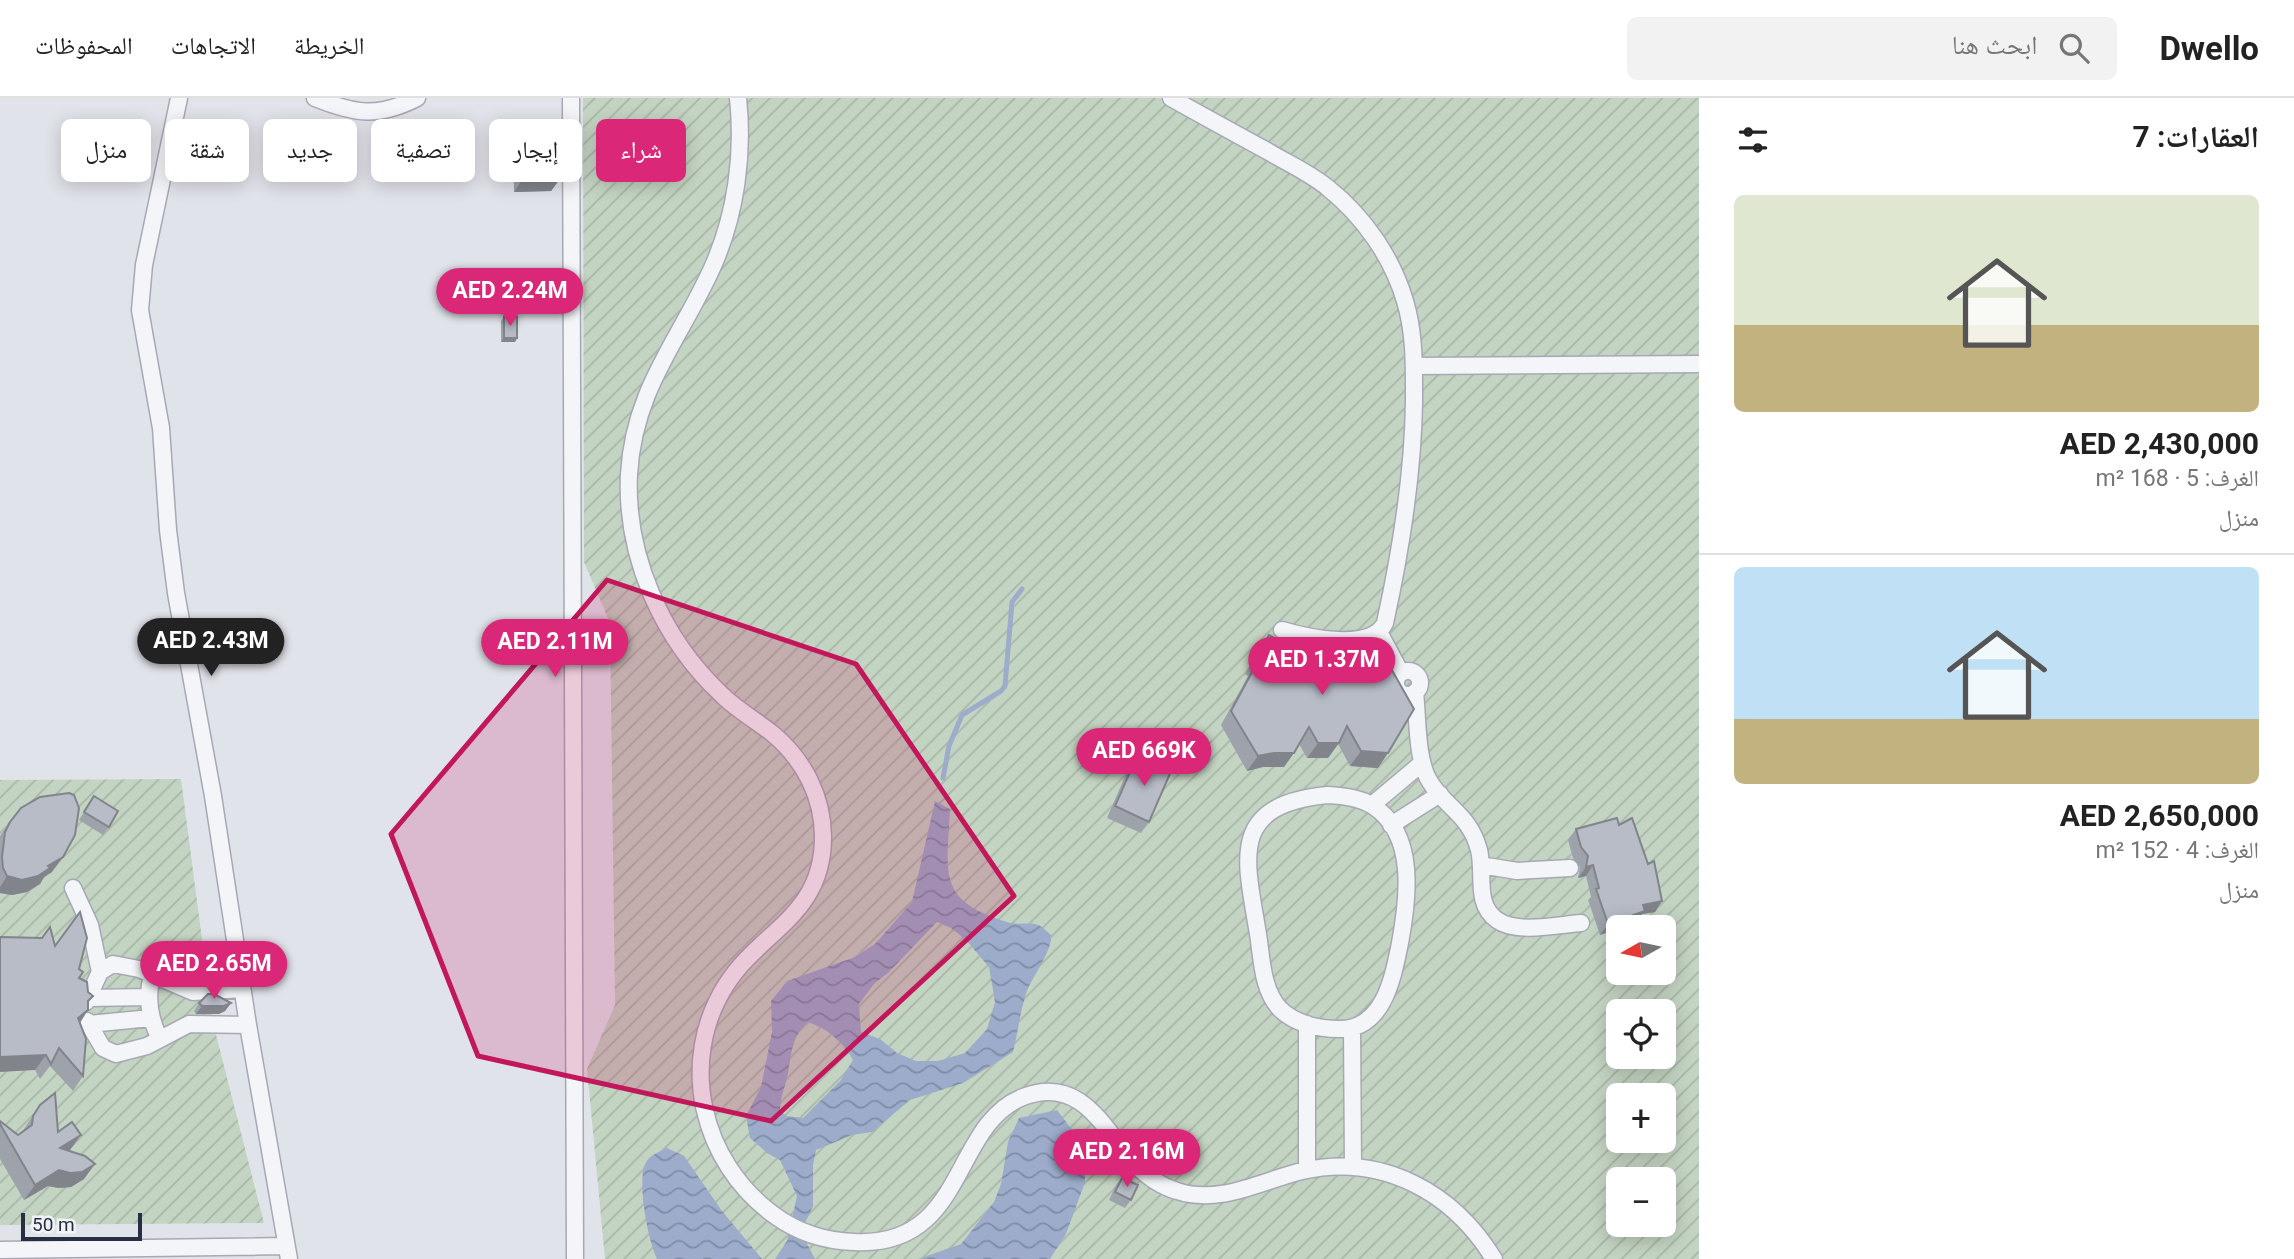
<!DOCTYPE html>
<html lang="ar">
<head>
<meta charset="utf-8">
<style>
	:root { --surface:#fff; --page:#f2f2f2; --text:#222; --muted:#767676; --line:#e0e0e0; --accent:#db2777 }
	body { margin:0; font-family:Roboto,"Noto Naskh Arabic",sans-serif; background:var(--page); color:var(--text); direction:rtl; height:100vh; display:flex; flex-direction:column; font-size:26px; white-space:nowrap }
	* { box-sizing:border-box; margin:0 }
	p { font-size:23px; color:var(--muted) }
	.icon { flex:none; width:38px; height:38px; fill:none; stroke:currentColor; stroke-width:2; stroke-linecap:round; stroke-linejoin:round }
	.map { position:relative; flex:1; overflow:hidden; direction:ltr }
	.details { display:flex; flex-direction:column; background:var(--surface); width:595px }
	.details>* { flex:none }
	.guide { position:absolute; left:21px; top:21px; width:665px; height:63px; direction:rtl; display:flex; gap:14px }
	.needle { width:46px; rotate:261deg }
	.controls { position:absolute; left:1606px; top:817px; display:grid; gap:14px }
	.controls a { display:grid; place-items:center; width:70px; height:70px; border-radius:10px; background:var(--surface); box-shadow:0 4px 18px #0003; font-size:35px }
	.scale { position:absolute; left:21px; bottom:18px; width:121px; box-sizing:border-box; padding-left:7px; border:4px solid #292f42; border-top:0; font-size:19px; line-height:24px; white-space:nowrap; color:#292f42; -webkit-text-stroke:5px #f1f3f7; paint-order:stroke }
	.price { position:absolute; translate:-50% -60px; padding:0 16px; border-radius:24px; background:var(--accent); color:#fff; font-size:23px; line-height:46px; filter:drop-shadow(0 2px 4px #0008) }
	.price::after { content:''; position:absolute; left:50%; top:42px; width:21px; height:16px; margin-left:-10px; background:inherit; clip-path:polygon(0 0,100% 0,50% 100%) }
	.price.current { background:#222; color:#fff }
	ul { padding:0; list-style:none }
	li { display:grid; align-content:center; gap:14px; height:371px; padding:0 35px }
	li+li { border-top:2px solid var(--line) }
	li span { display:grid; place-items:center; height:217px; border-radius:10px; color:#555 }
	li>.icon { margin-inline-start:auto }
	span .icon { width:126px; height:126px; fill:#fffc; stroke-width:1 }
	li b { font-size:30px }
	h2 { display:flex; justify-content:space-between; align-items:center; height:84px; padding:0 35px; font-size:30px }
	.pill { padding:0 24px; border-radius:10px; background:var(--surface); box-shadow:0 4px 18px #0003; font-size:24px; line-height:63px }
	.pill.current { background:var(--accent); color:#fff }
	header { display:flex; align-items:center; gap:42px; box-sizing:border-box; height:98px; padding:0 35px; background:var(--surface); border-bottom:2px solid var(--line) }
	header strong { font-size:33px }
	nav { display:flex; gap:38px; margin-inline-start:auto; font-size:24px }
	.search { width:490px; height:63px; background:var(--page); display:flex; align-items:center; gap:18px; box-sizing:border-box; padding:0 24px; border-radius:10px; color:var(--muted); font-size:26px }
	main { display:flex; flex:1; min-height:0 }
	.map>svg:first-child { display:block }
</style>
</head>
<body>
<header>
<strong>Dwello</strong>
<div class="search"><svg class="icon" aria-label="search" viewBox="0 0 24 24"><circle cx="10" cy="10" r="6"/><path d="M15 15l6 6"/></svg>ابحث هنا</div>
<nav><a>الخريطة</a><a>الاتجاهات</a><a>المحفوظات</a></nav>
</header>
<main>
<section class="details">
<h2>العقارات: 7<svg class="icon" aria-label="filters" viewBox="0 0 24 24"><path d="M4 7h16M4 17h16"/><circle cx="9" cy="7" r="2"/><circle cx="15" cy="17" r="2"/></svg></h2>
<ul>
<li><span style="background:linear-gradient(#dfe7d0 60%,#c2b280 0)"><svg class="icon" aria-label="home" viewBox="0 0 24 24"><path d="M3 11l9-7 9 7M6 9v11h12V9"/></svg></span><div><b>AED 2,430,000</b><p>الغرف: 5 · 168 m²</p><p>منزل</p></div></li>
<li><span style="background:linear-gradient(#bfe0f5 70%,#c2b280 0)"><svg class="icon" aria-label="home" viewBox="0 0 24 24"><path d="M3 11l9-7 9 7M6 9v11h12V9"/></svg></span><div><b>AED 2,650,000</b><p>الغرف: 4 · 152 m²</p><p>منزل</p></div></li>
</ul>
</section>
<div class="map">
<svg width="1699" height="1161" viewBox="0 0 1699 1161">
	<defs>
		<pattern id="garden-furrows" width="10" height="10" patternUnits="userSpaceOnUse" patternTransform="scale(1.75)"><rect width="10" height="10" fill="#c4d4c2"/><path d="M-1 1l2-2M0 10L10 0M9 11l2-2" fill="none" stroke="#a8b6a8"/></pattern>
		<pattern id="water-waves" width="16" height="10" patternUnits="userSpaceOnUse" patternTransform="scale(1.75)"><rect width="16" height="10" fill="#9cacca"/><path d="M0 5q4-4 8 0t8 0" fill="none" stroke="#7f8ca6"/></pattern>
	</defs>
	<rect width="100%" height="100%" fill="#e1e3ea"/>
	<path fill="url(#garden-furrows)" fill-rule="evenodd" d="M583 0H1699V1161H605L587 971 615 907 610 525 584 464ZM1619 830H1664V875H1619ZM1619 914H1664V959H1619ZM1619 998H1664V1043H1619ZM1619 1082H1664V1127H1619Z
		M181 681 213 925 264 1125 0 1127V682Z"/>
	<path fill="url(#water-waves)" fill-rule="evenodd" d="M935 703 950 711C947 777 936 803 1010 825 1019 827 1030 824 1038 827 1042 828 1047 834 1051 837 1053 851 1033 878 1027 893 1020 912 1018 935 1013 954L963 985 910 1002 872 1034 852 1037 816 1052 813 1067V1108L805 1125 804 1140 815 1161H775L787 1143 797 1098 780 1062 767 1055 750 1040 746 1018 761 989 772 934 771 903 787 883 855 859 875 846 912 804ZM937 824 951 830 966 842 989 869 995 904 987 931 965 955 938 963H916L897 955 880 941 861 934 859 906 874 886 888 875ZM808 924C828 931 843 944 853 962L840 983 803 1020 787 1018 780 1013C780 1000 784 992 787 980 792 958 790 940 808 924Z
		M1057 1012 1085 1049V1084L1066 1136 1050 1161H918L961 1146 994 1104 1001 1086 1008 1044 1019 1020Z
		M667 1050 684 1058 722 1113 762 1161H657C648 1142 637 1085 645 1066 649 1057 659 1054 667 1050Z"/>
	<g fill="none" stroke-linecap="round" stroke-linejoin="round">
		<path stroke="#9cacca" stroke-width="5" d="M943 680 949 648 962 617 1001 593 1005 588 1012 504 1022 491"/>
		<g stroke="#a6a9b4" stroke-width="19">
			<path id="street" d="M179 0 144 167 140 212 161 330 168 432 176 495 213 698 248 927 289 1161
				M315 0C355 16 378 20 417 0
				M571 0 575 1161
				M738 0C744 56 736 116 713 168 680 242 634 290 629 376 625 458 662 541 722 597 737 612 757 623 773 636 804 662 823 699 823 739 823 818 761 832 726 887 677 964 702 1065 774 1117 797 1134 825 1143 854 1144 967 1150 951 1027 1023 999 1080 977 1103 1029 1133 1064 1145 1077 1160 1088 1177 1093 1220 1107 1261 1083 1302 1073 1382 1055 1453 1094 1494 1161
				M1171 0C1203 18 1236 36 1269 54 1289 66 1310 75 1328 90 1364 119 1392 159 1405 203 1415 236 1414 270 1414 304 1413 379 1401 452 1385 525 1371 554 1306 539 1282 532
				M1414 268 1699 266
				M1379 534 1401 575
				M1396 585a12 12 0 1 1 24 0a12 12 0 1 1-24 0Z
				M1415 594C1418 620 1416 662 1430 684 1446 710 1470 717 1479 752 1485 776 1474 806 1497 822 1516 836 1558 827 1581 825
				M1327 697C1342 698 1359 699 1373 708 1417 736 1408 802 1400 845 1393 879 1384 932 1339 931 1319 931 1295 926 1280 911 1262 892 1262 861 1258 836 1246 762 1227 707 1327 697Z
				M1372 707 1422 665
				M1391 727 1440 696
				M1481 767 1517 773 1570 770
				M73 790 90 827 100 874
				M152 877C146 900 149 920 160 941
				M87 900 149 899
				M86 904 100 874 113 866 139 871 193 894 242 891
				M87 923 103 950 116 956 147 948 189 926 248 927
				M89 926 151 920
				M1307 926V1072
				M1352 930 1353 1069
				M0 1152 286 1148"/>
		</g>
		<use href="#street" stroke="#f4f5f8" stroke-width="16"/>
	</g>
	<path fill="#9ea2ab" d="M521 30 559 82 551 93 514 94 513 42Z
		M504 219 517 240 515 244H501V223Z
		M1269 537 1298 553 1306 542 1359 552 1378 670 1350 668 1338 646 1328 660H1307L1299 646 1284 669H1263L1247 673 1221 627 1248 578 1245 576 1259 551Z
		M1138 656 1149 724 1141 735 1107 720 1130 667Z
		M94 698 109 729 103 737 79 722Z
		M10 724 52 774 44 779 40 786 27 794 12 797 0 795V738Z
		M1619 727 1648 766 1662 803 1655 814 1642 816 1637 824 1600 837 1588 802 1591 799 1586 778 1578 780 1580 769 1573 760 1568 742 1576 731Z
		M55 848 79 871V880L88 894 93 898 88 905 80 925 83 978 73 993 50 968 40 981 35 972Z
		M199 905H231L225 913 219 916H196L194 913Z
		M40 1007 70 1052 68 1053 84 1081 71 1089 59 1090 48 1088 24 1102 0 1061V1023L18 1037 22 1034Z
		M1122 1080 1131 1102 1125 1110 1109 1102 1116 1087Z"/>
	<path fill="#81848b" d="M522 82H559L551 93 514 94Z
		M504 240H517L515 244H501Z
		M1318 645H1339L1328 660H1307Z
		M1361 653 1388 655 1378 670 1350 668Z
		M1274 655H1294L1284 669H1263L1247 673 1258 658Z
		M63 759 52 774 44 779 40 786 27 794 12 797 0 795V789L7 778 48 768Z
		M1593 767 1586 778 1578 780 1586 769Z
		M1662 803 1655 814 1642 816 1637 824 1600 837 1608 826 1643 807Z
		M231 905 225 913 219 916H196L202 908Z
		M88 912 78 928V920Z
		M46 957 35 972 0 974V959Z
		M81 1037 70 1052 49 1066 60 1050Z
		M95 1066 84 1081 71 1089 59 1090 48 1088 24 1102 35 1087 59 1072Z"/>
	<path fill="#b8bcc7" stroke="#81848b" stroke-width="2" d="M521 30H558L559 82H522Z
		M504 219H517V240H504Z
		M1269 537 1317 563 1306 542 1365 540 1359 552 1380 551 1414 611 1388 655 1361 653 1347 628 1339 645H1318L1309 629 1294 655H1274L1258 658 1231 613 1258 563 1255 561Z
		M1138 656 1172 671 1149 724 1115 708Z
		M69 695 74 697 79 710 75 737 63 759 48 768 50 770 38 778 22 782 7 778 3 770 2 759 5 734 10 724 21 710 40 699Z
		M94 698 118 713 109 729 84 714Z
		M1617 720 1619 727 1632 720 1648 766 1654 763 1662 803 1643 807 1645 813 1608 826 1596 791 1599 790 1593 767 1586 769 1588 758 1581 749 1576 731Z
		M80 814 87 840 79 871 83 874 79 880 87 884 88 894 93 898 88 903V912L78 920 86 941 83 978 59 950 51 966 46 957 0 959V839L42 840 50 829 55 848Z
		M208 896H214L231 905 224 908H202L199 905Z
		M55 995 58 1034 72 1024 81 1037 60 1050 85 1058 95 1066 82 1074 70 1075 59 1072 35 1087 0 1026V1023L18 1037 32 1027 33 1018 40 1007Z
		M1122 1080 1138 1087 1131 1102 1115 1094Z"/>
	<path fill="#c2185b" fill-opacity="0.2" stroke="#c2185b" stroke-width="5" stroke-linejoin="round" d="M607 482 856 566 1014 798 771 1023 478 958 391 736Z"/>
</svg>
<div class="controls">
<a><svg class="needle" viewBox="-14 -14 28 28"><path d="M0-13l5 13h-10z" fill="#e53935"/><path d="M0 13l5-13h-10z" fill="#767676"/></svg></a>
<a><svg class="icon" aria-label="locate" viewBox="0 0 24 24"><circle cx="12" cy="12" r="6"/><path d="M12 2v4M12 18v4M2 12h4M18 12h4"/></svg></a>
<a>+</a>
<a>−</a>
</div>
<div class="scale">50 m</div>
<b class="price" style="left:510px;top:230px">AED 2.24M</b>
<b class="price current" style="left:211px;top:580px">AED 2.43M</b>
<b class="price" style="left:555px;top:581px">AED 2.11M</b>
<b class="price" style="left:1322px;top:599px">AED 1.37M</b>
<b class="price" style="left:1144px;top:690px">AED 669K</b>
<b class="price" style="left:214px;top:903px">AED 2.65M</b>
<b class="price" style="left:1127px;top:1091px">AED 2.16M</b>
<div class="guide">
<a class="pill current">شراء</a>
<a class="pill">إيجار</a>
<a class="pill">تصفية</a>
<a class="pill">جديد</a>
<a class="pill">شقة</a>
<a class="pill">منزل</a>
</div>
</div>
</main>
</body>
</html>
